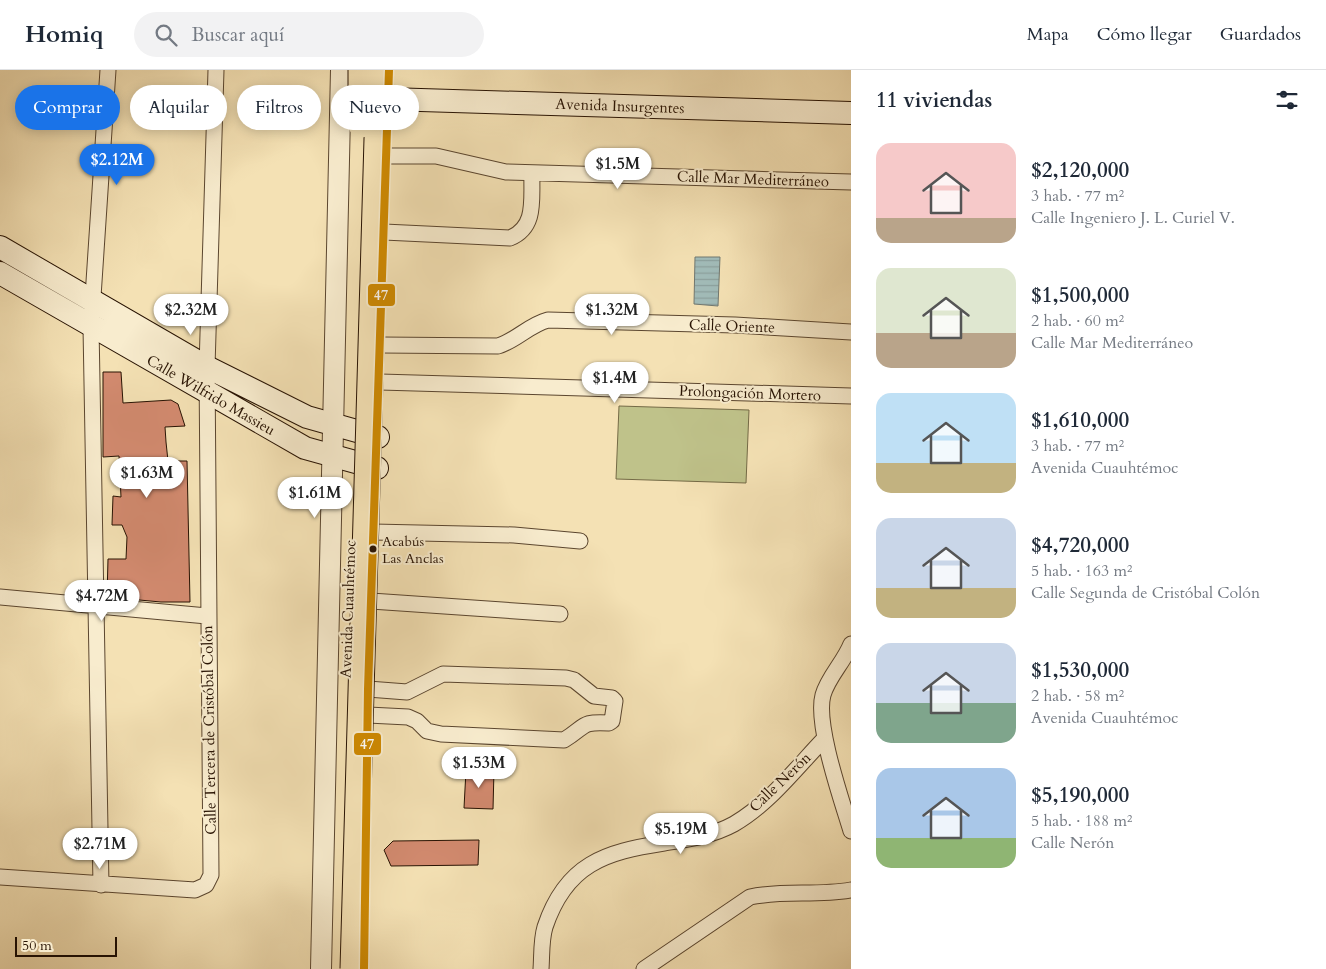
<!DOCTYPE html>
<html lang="es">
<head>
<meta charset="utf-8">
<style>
	:root { --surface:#fff; --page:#f2f2f3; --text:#1f2937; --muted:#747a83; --line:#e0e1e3; --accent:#1a73e8 }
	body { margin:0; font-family:Cardo,serif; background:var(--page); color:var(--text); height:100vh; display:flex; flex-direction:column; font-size:19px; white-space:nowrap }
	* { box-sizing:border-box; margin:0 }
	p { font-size:16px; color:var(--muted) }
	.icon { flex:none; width:28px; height:28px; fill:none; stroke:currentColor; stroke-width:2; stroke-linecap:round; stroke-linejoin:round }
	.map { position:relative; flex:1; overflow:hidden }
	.side { display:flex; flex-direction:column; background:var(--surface); width:475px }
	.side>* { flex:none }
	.hud { position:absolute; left:15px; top:15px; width:475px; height:45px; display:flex; gap:10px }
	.scale { position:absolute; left:15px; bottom:12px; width:102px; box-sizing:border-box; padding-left:5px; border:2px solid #281303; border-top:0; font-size:14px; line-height:18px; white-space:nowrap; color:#281303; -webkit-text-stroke:4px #f8ecce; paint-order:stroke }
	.price { position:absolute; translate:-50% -42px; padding:0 11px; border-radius:18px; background:#fff; color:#222; font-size:16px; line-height:32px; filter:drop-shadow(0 1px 2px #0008) }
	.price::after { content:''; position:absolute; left:50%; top:30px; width:15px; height:11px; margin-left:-8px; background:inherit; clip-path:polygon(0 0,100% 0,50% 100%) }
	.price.current { background:var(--accent); color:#fff }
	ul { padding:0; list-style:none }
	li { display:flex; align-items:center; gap:15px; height:125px; padding:0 25px }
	li span { display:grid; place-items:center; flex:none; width:140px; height:100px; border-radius:15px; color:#555 }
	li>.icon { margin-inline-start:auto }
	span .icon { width:60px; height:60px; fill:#fffc; stroke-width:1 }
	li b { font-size:21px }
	h2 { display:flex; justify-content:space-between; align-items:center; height:60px; padding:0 25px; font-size:21px }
	.pill { padding:0 18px; border-radius:22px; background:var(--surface); box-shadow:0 2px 12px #0003; font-size:18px; line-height:45px }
	.pill.current { background:var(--accent); color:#fff }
	header { display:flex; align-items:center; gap:30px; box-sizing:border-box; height:70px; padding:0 25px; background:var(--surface); border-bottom:1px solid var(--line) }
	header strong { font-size:24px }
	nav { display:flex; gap:28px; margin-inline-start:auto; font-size:18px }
	.search { width:350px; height:45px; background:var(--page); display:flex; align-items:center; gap:12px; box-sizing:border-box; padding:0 18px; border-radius:28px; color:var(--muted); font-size:19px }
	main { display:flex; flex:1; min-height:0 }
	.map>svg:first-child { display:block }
</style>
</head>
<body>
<header>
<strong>Homiq</strong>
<div class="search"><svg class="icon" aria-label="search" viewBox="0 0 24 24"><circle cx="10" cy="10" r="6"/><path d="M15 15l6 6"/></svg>Buscar aquí</div>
<nav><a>Mapa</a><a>Cómo llegar</a><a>Guardados</a></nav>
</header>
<main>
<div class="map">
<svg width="851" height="899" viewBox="0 0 851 899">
	<defs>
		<pattern id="water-rules" width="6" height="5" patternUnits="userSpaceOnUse" patternTransform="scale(1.25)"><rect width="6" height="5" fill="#a1bbb8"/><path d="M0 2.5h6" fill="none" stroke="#8ba09d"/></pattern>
	</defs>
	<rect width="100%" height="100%" fill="#f4e1b4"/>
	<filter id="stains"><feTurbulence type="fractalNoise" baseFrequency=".004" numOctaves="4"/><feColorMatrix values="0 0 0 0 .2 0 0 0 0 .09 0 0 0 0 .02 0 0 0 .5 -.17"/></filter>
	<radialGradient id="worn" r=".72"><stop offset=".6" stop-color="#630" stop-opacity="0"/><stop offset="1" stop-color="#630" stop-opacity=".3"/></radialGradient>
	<path fill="#bfc28a" stroke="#746a46" d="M619 336 749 340 746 413 616 409Z"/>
	<path fill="url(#water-rules)" stroke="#717870" d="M695 187H720L718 236 694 234Z"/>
	<path fill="#d28a6f" stroke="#281303" d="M103 302H121L123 333 171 330 178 334 185 356 165 357 166 372 168 391H187L190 532H161L107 527 108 489H126L127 467 122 455H112L113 426 121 427 119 386 103 387Z
		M466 700H494L493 739 464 738Z
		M479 770 478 795 391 796 384 780 393 771Z"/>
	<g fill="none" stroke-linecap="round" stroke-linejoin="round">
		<g stroke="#5b462f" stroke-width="17">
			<path id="minor" d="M387 86H436L506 102 851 112
				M384 162 510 168C537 157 531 129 532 103
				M381 275 498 276C517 270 529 255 548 250L735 255 851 262
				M380 312 851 326
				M373 462 514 465 580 471
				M0 527 207 546
				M371 531 560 544
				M851 574C844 592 828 607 823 625 815 654 842 731 851 761
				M368 645 408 647 417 651 427 661 441 664 564 670C586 657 580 651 609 653L612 651 615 631 612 628 594 626 574 610 566 608 443 604 407 622 368 619
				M0 807 195 820 206 815 211 805 207 297 216 0
				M101 815 91 257 108 0
				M541 899C542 886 541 870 545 857 566 794 605 782 664 773 689 769 712 766 734 754 769 734 797 697 825 668
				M644 899 750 827C783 820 817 826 851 820"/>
		</g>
		<g stroke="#5b462f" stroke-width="22">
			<path id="tertiary" d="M321 899 341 0"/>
		</g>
		<g stroke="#281303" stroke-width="24">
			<path id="secondary" d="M388 29 851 43
				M0 177 207 297 307 347 378 367
				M0 203 305 378 377 398"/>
		</g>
		<use href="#minor" stroke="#f8ecce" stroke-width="15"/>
		<use href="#tertiary" stroke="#f8ecce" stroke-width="20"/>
		<use href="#secondary" stroke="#f8ecce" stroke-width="22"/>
		<g stroke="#281303" stroke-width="27" stroke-linecap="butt">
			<path id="primary-bridge" d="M361 55V0
				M353 899 379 0"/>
		</g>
		<use href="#primary-bridge" stroke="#f4e1b4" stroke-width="25"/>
		<g stroke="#f8ecce" stroke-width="11">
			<path id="bus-1" d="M364 899 368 619 389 0"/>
		</g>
		<use href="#bus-1" stroke="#ce8901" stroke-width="8"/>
	</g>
	<circle fill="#281303" stroke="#f8ecce" stroke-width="2" cx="373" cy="479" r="4.5"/>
	<g text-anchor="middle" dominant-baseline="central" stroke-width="4" stroke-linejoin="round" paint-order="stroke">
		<g font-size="14" fill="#281303" stroke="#f8ecce" text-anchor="start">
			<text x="382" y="471">Acabús<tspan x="382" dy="17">Las Anclas</tspan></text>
		</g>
		<g font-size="15" fill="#281303" stroke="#f8ecce">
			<text transform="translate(620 36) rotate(2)">Avenida Insurgentes</text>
			<text transform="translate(753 109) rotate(2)">Calle Mar Mediterráneo</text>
			<text transform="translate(732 256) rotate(2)">Calle Oriente</text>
			<text transform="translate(750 323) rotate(2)">Prolongación Mortero</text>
			<text transform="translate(211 325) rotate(30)">Calle Wilfrido Massieu</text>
			<text transform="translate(348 539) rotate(-88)">Avenida Cuauhtémoc</text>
			<text transform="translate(209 660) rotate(-91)">Calle Tercera de Cristóbal Colón</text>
			<text transform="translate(780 712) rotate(-44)">Calle Nerón</text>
		</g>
	</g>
	<g stroke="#f8ecce" stroke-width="2">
		<rect x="367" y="213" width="29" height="24" rx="5" fill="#ce8901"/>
		<rect x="353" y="662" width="29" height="24" rx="5" fill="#ce8901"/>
	</g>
	<g font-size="14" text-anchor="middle" font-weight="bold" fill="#fff">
		<text x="381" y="230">47</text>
		<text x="367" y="679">47</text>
	</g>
	<rect width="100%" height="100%" filter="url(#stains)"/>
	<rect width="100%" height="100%" fill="url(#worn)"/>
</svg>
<div class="scale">50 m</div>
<b class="price current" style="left:117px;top:116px">$2.12M</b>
<b class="price" style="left:618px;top:120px">$1.5M</b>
<b class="price" style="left:191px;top:266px">$2.32M</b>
<b class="price" style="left:612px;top:266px">$1.32M</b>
<b class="price" style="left:615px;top:334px">$1.4M</b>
<b class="price" style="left:147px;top:429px">$1.63M</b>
<b class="price" style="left:315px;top:449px">$1.61M</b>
<b class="price" style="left:102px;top:552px">$4.72M</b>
<b class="price" style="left:479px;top:719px">$1.53M</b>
<b class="price" style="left:681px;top:785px">$5.19M</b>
<b class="price" style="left:100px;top:800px">$2.71M</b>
<div class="hud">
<a class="pill current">Comprar</a>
<a class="pill">Alquilar</a>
<a class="pill">Filtros</a>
<a class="pill">Nuevo</a>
</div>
</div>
<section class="side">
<h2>11 viviendas<svg class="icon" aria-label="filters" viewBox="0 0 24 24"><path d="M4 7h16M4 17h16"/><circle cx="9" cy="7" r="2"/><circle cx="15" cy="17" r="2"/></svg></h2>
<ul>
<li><span style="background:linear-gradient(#f6c9c9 75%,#b9a48a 0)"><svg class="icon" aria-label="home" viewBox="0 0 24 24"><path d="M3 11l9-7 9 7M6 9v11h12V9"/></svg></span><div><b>$2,120,000</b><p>3 hab. · 77 m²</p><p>Calle Ingeniero J. L. Curiel V.</p></div></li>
<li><span style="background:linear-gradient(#dfe7d0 65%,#b9a48a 0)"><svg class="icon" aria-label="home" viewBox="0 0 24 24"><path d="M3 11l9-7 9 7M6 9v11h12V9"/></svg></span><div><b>$1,500,000</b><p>2 hab. · 60 m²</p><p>Calle Mar Mediterráneo</p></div></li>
<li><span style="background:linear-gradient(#bfe0f5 70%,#c2b280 0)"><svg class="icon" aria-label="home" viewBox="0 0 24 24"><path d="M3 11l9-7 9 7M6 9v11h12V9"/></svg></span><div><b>$1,610,000</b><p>3 hab. · 77 m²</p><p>Avenida Cuauhtémoc</p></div></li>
<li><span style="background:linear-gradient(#c9d6e8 70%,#c2b280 0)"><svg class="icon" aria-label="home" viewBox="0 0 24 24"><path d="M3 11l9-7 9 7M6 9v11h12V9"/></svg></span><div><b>$4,720,000</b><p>5 hab. · 163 m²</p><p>Calle Segunda de Cristóbal Colón</p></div></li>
<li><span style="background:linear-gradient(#c9d6e8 60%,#7fa58c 0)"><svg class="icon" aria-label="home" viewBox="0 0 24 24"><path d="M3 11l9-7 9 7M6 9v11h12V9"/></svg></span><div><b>$1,530,000</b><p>2 hab. · 58 m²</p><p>Avenida Cuauhtémoc</p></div></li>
<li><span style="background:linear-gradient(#a9c7e8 70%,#8fb573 0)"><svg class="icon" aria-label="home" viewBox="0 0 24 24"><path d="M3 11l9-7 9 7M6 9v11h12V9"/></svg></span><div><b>$5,190,000</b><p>5 hab. · 188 m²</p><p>Calle Nerón</p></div></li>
</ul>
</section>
</main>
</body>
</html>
